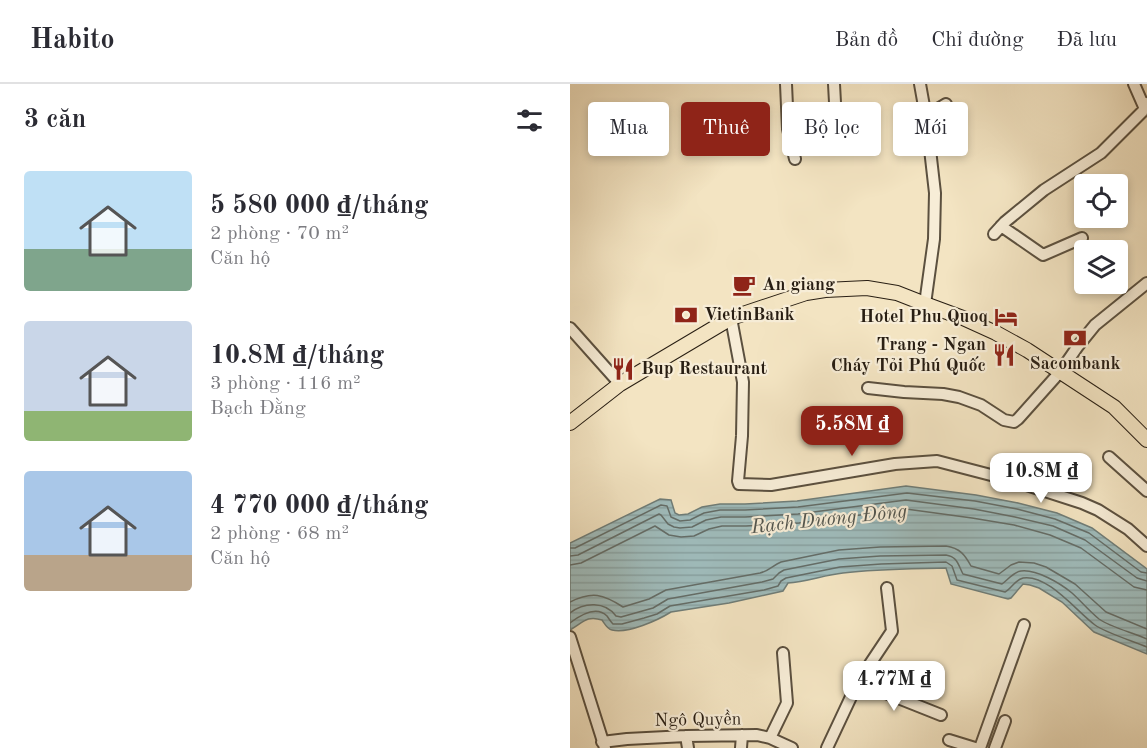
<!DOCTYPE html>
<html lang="vi">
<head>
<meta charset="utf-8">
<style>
	:root { --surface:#fff; --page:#f2f2f3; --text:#2b2b33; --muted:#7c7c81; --line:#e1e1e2; --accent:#8f2418 }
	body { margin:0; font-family:"Old Standard TT",serif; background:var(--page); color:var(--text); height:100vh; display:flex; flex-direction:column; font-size:22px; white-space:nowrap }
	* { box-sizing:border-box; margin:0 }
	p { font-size:20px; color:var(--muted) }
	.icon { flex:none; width:33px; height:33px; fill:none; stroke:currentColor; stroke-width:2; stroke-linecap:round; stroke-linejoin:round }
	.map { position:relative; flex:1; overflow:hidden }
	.drawer { display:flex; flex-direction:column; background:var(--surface); width:570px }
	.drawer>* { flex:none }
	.hud { position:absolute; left:18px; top:18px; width:468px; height:54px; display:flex; gap:12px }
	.buttons { position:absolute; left:504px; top:90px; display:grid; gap:12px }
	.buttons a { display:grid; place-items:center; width:54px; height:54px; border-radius:6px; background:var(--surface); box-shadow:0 3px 9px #0003; font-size:30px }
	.price { position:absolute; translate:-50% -51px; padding:0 14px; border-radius:12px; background:#fff; color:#222; font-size:20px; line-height:39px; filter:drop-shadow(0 2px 3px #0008) }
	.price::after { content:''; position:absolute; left:50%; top:36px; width:18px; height:14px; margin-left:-9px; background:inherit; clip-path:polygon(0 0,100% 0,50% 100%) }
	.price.active { background:var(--accent); color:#fff }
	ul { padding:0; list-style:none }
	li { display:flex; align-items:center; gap:18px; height:150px; padding:0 24px }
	li span { display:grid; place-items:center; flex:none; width:168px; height:120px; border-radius:6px; color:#555 }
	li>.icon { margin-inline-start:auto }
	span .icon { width:72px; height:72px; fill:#fffc; stroke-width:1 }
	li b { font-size:26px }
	h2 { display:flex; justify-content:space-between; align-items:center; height:72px; padding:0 24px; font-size:26px }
	.tag { padding:0 21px; border-radius:6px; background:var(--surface); box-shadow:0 3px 9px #0003; font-size:21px; line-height:54px }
	.tag.active { background:var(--accent); color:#fff }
	header { display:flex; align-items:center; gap:36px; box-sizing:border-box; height:84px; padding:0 30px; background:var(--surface); border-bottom:2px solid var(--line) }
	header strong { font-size:28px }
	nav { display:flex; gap:33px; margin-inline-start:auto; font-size:21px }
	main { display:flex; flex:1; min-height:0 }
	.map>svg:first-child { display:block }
</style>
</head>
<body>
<header>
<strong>Habito</strong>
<nav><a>Bản đồ</a><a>Chỉ đường</a><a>Đã lưu</a></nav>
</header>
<main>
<section class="drawer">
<h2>3 căn<svg class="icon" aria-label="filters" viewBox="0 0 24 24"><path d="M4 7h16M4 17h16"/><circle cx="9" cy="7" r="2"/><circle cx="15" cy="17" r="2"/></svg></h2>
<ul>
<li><span style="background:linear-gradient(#bfe0f5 65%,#7fa58c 0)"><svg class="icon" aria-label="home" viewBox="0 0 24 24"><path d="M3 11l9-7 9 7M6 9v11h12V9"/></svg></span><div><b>5 580 000 ₫/tháng</b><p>2 phòng · 70 m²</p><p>Căn hộ</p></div></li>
<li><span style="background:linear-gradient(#c9d6e8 75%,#8fb573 0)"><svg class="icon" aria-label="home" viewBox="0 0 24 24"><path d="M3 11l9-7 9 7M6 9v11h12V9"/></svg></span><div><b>10.8M ₫/tháng</b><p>3 phòng · 116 m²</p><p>Bạch Đằng</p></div></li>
<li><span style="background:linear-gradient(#a9c7e8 70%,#b9a48a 0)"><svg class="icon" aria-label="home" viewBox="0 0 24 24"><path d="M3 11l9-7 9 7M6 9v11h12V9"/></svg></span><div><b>4 770 000 ₫/tháng</b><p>2 phòng · 68 m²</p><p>Căn hộ</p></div></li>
</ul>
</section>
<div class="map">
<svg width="577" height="664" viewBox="0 0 577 664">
	<defs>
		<pattern id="water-rules" width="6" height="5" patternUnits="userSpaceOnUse" patternTransform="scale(1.5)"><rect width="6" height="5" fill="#9fbcbc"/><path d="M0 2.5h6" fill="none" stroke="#89a1a1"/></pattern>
	</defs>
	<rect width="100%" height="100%" fill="#f3e4c2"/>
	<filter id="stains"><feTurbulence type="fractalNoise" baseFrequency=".00333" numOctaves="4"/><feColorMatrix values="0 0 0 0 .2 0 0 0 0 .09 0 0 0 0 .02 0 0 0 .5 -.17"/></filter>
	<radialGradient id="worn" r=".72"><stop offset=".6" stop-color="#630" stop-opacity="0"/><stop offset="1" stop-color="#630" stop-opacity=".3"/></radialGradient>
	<path fill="url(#water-rules)" stroke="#6f7d78" stroke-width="1.5" d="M336 402 406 411 448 419 487 429 522 444 577 485V570L524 548 492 518 469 504 460 501 453 500 441 514 438 515 381 500 376 484C342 485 307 485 273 489 254 491 236 498 218 499L213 507 159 519 101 528C88 536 58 550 42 546 37 545 35 540 32 536 16 531 13 539 0 546V459L90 415 101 416 105 429 109 431 118 430 132 423 150 420H175L227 417Z"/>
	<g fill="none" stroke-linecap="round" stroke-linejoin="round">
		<path stroke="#646d68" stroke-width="1.5" d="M0 464H5L91 421 97 422 101 433 110 437 120 436 134 429 150 426H175L228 423 337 409 405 417 447 425 485 435 519 449 571 488 577 489
			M0 472 8 471 89 430 91 431 98 440 104 443 110 444 122 443 136 436 151 433H175L228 430 336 416 404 425 445 433 483 442 515 456 567 494 577 497
			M0 481 11 479 85 442 99 451 111 453 124 452 139 445 152 442H176L229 439 336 425 402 434 444 441 480 451 511 464 564 503 577 506
			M0 518C22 507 33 510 53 523L79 515 96 506 190 489C199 487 203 481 211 478L269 466 310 463 376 462C390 464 395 471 401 482L429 490 441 481 449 478 464 479 476 483 505 500 536 528 577 545
			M0 529C14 518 35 517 46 532L51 533 83 524 98 515 192 498 203 495 209 489 214 486 269 475 310 472 376 471C388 473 388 481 393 490L432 500C438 496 443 488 451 487 466 485 490 499 502 509 511 517 519 527 529 535 540 543 564 549 577 555
			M0 539C9 532 26 521 37 532 39 535 41 538 43 540H52L74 534 87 530 100 522 194 506 208 502 211 497 216 494 270 483 311 480 376 478 382 482 387 496 435 508C441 505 445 496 453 494 478 490 507 528 525 541 536 549 563 557 577 563"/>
		<g stroke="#5b503f" stroke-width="14">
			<path id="minor" d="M216 0 218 45 225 75
				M264 0 267 56
				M350 0 357 39 365 109 364 155 355 220
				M564 0 575 25
				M357 39 366 26 376 20
				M431 142 473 171 512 154
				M424 150 435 138 474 106 531 69 575 25 577 19
				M161 234 173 298 172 352 168 397 169 400 201 401 325 380 367 377 444 397 512 419 528 426 558 445 577 462
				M0 244 50 300
				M298 304 334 308 373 310 389 313 411 321 434 336 444 338 448 335 490 288 508 262 525 241 577 199
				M539 373 577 407
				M0 553 35 664
				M288 598 371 631
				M116 652 118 664
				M200 654 217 619 213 569
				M379 656 405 664
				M32 658 57 655 116 652 187 651 200 654 222 664
				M171 664 172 651
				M257 664 288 598 322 547 317 504
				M410 664 454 541
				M425 664 435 637"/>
		</g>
		<g stroke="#281e13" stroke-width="16">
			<path id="major" d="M0 339 50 300 161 234 236 209 255 206 297 204 327 209 355 220 393 234 426 249 457 266 544 323 577 356"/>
		</g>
		<use href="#minor" stroke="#f7edd7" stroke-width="10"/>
		<use href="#major" stroke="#f3e4c2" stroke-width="14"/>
	</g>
	<defs>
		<g id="cafe-bare" transform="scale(1.8)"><path d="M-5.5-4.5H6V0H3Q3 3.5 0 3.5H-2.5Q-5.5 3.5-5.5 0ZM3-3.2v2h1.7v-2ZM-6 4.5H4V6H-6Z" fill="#8f2418" stroke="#f7edd7" stroke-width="2.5" paint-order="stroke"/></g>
		<g id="bank-bare" transform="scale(1.8)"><path d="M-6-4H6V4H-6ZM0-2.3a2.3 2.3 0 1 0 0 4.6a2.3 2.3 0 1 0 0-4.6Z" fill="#8f2418" stroke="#f7edd7" stroke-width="2.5" paint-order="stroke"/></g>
		<g id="hotel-bare" transform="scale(1.8)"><path d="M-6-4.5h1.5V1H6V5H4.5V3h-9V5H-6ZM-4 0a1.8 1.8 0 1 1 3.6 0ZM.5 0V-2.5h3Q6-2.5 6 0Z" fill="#8f2418" stroke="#f7edd7" stroke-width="2.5" paint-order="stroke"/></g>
		<g id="restaurant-bare" transform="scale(1.8)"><path d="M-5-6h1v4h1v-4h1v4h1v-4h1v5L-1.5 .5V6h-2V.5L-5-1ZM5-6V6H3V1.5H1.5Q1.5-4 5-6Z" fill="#8f2418" stroke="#f7edd7" stroke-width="2.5" paint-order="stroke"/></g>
	</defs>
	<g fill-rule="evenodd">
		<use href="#cafe-bare" x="174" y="201"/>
		<use href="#bank-bare" x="116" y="231"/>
		<use href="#hotel-bare" x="436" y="233"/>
		<use href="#bank-bare" x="505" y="254"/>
		<use href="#restaurant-bare" x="434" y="271"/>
		<use href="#restaurant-bare" x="53" y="285"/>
	</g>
	<g text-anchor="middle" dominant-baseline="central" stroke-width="4.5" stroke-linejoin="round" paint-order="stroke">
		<g font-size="18" font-weight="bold" fill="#281e13" stroke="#f7edd7" text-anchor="start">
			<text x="192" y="201">An giang</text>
			<text x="134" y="231">VietinBank</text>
			<text x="418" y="233" text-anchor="end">Hotel Phu Quoq</text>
			<text x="416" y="261" text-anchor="end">Trang - Ngan<tspan x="416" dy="21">Cháy Tỏi Phú Quốc</tspan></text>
			<text x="505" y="280" text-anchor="middle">Sacombank</text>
			<text x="71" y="285">Bup Restaurant</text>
		</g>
		<g font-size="18" fill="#281e13" stroke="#f7edd7">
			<text transform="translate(128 636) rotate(-1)">Ngô Quyền</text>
		</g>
		<g font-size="20" font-style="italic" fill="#52554e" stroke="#f7edd7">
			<text transform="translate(259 436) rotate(-6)">Rạch Dương Đông</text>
		</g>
	</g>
	<rect width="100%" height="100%" filter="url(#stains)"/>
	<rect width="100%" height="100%" fill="url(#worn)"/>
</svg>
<div class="buttons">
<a><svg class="icon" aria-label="locate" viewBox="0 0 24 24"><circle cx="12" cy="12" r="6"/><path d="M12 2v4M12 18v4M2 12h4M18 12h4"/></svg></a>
<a><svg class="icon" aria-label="layers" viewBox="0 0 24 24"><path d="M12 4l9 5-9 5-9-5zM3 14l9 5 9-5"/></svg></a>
</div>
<b class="price active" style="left:282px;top:373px">5.58M ₫</b>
<b class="price" style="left:471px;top:420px">10.8M ₫</b>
<b class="price" style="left:324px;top:628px">4.77M ₫</b>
<div class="hud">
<a class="tag">Mua</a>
<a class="tag active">Thuê</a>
<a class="tag">Bộ lọc</a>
<a class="tag">Mới</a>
</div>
</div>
</main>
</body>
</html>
